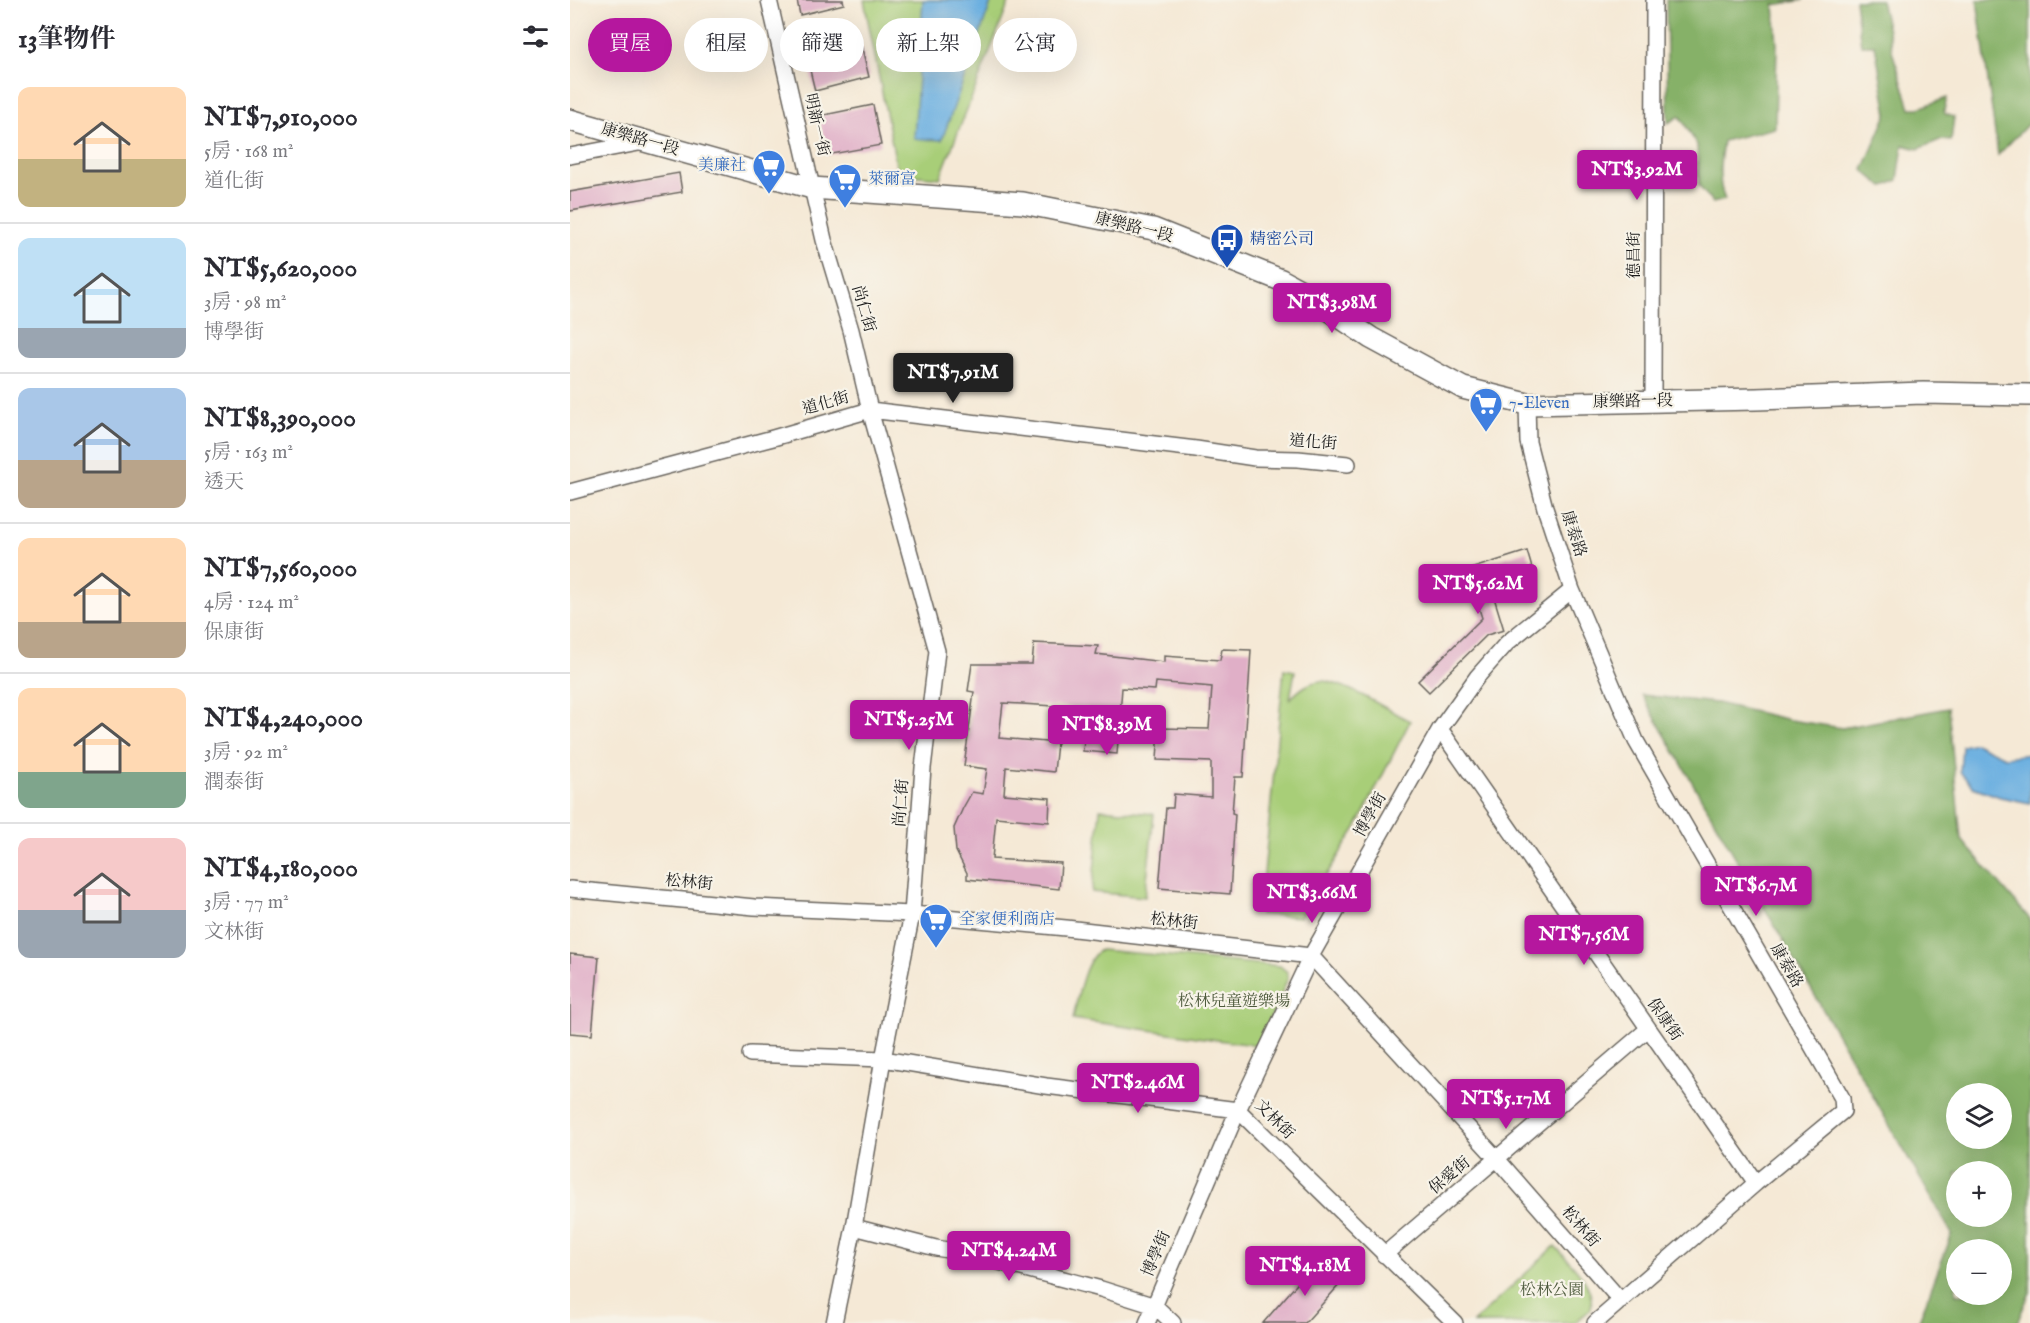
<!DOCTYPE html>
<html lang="zh-TW">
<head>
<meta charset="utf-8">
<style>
	:root { --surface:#fff; --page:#f2f2f3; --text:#2b2b33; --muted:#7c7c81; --line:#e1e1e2; --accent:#b5179e }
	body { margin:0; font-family:"IM FELL English","Noto Serif TC",serif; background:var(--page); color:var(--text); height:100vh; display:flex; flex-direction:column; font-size:22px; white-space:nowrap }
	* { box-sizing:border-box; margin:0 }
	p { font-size:20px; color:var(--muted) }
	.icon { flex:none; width:33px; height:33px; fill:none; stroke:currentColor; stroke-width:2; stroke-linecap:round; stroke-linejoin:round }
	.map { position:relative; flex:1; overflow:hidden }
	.details { display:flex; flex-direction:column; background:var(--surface); width:570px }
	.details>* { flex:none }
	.hud { position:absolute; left:18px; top:18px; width:570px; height:54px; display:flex; gap:12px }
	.fabs { position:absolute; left:1376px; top:1083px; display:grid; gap:12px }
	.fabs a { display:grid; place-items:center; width:66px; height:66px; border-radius:50%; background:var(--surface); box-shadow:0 6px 24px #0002; font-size:30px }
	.price { position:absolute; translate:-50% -51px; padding:0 14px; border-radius:6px; background:var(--accent); color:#fff; font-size:20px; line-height:39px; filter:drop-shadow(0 2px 3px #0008) }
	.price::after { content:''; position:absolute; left:50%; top:36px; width:18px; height:14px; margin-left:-9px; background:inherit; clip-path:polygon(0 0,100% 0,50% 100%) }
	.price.selected { background:#222; color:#fff }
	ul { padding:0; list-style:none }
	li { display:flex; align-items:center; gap:18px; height:150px; padding:0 18px }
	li+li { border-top:2px solid var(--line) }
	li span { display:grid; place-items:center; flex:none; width:168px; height:120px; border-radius:12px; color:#555 }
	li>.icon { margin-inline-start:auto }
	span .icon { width:72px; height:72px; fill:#fffc; stroke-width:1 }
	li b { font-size:26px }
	h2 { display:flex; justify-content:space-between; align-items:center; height:72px; padding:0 18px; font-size:26px }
	.pill { padding:0 21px; border-radius:27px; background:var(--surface); box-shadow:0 6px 24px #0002; font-size:21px; line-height:54px }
	.pill.selected { background:var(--accent); color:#fff }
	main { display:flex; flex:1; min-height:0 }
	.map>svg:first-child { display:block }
</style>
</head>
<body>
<main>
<section class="details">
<h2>13筆物件<svg class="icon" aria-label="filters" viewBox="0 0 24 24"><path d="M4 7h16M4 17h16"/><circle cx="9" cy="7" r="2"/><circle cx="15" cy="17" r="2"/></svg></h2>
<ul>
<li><span style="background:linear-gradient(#ffd9b3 60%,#c2b280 0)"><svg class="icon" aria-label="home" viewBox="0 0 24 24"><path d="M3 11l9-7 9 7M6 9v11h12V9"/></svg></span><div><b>NT$7,910,000</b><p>5房 · 168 m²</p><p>道化街</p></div></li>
<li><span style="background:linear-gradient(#bfe0f5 75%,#9aa5b1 0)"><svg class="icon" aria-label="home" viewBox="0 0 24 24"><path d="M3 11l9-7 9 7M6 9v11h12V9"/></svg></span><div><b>NT$5,620,000</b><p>3房 · 98 m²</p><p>博學街</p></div></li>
<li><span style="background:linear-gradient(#a9c7e8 60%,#b9a48a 0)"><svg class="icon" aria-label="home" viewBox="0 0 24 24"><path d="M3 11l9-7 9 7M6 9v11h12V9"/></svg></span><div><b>NT$8,390,000</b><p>5房 · 163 m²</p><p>透天</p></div></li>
<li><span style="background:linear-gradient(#ffd9b3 70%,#b9a48a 0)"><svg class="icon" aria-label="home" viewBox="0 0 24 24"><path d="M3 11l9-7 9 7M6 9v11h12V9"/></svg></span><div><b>NT$7,560,000</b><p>4房 · 124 m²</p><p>保康街</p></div></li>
<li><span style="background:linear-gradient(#ffd9b3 70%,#7fa58c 0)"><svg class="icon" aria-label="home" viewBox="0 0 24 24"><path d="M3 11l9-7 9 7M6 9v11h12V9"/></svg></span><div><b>NT$4,240,000</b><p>3房 · 92 m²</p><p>潤泰街</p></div></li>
<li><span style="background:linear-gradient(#f6c9c9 60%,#9aa5b1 0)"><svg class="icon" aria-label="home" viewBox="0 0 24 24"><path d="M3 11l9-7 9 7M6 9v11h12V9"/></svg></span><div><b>NT$4,180,000</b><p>3房 · 77 m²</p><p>文林街</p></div></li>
</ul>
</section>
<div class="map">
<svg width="1460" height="1323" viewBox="0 0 1460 1323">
	<rect width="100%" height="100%" fill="#f7f3e8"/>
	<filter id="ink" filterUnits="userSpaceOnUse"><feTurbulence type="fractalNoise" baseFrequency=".0167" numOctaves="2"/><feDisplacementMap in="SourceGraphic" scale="12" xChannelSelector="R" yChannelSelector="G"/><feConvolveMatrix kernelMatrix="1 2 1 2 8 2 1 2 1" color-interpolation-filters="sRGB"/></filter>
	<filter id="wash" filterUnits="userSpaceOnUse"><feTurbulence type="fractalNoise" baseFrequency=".008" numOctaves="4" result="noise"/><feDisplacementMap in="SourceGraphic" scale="24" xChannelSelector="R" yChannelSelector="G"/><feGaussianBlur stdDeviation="1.35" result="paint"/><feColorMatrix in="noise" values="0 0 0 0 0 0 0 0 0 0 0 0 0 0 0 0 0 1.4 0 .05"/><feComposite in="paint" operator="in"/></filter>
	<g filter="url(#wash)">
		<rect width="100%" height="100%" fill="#f5e9d6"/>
		<path fill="#a8ce78" stroke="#62754a" stroke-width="1.5" d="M294 0H440L370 178 328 174Z
			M714 669 725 671 720 699C729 690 738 682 751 681 771 680 821 712 840 721L786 828 730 917 690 914Z
			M530 809 584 814 575 897 522 892Z
			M531 950 710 966 717 972 718 978 689 1046 503 1019C507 1001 514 957 531 950Z
			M985 1246C1001 1264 1025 1283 1021 1309L1004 1323H903Z"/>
		<path fill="#86b168" stroke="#516642" stroke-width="1.5" fill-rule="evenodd" d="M1096 0H1234L1204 5 1207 44 1205 128 1153 141C1150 161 1147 180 1155 200L1143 203 1129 186 1127 145 1110 116 1098 123Z
			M1285 0H1311L1323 54 1340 108H1349L1377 98 1374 110 1375 114 1384 117 1381 141 1370 140 1348 149 1333 145 1328 180 1313 187 1293 170 1317 114 1305 45H1291Z
			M1407 0H1460V122L1428 155Z
			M1072 695 1147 703 1220 720 1272 728 1378 708 1391 839 1460 919V1292L1447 1323H1348L1382 1234ZM1386 1094H1431V1138H1386ZM1386 1172H1431V1216H1386ZM1386 1250H1431V1294H1386Z"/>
		<path fill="#6aafe0" stroke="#43667e" stroke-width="1.5" d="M353 0H422L372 140 344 139Z
			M1405 743 1435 757 1460 754V803L1430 797 1403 787 1390 772 1392 746Z"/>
		<g id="blocks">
			<path fill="#e0afc7" d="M227 0H273L274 4 230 15Z
				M288 32 299 77 245 91 234 45Z
				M303 105 311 145 257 155 249 116Z
				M109 173 112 192 0 211V192Z
				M957 551 962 568 919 581 934 630 917 635 859 692 848 681 912 618 897 570Z
				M464 643 528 646 526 654 594 662V656L650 660 652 649 681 650 673 777H665L662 813 665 814 660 894 589 888 596 808H603L604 794 641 797V762L587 760 589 728 639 729 642 687 586 682 585 690 552 688 547 754 513 751 517 708 433 703 429 738 487 743 484 772 436 767 434 794 480 798 479 822 426 817 422 859 491 863 489 889 397 879V873L386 851 384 828 393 808 402 792 413 794 417 769 394 766 404 692 398 691 402 664H462Z
				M0 954 29 957 22 1035 0 1033Z
				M747 1261 771 1283 735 1323H693Z"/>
		</g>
	</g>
	<g filter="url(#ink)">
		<use href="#blocks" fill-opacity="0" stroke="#68645d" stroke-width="1.5"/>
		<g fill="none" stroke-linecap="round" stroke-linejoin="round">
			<g stroke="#68645d" stroke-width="18">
				<path id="street" d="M199 0 254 240 281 330 300 410 367 651 353 768 342 914 313 1059 284 1227 264 1323
					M0 156 74 142
					M1083 402 1084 0
					M957 404 958 442 975 508 1002 590 1066 741 1272 1098 1273 1111 1186 1183 1025 1323
					M0 492 203 438 300 410 626 449 685 458 728 459 778 464
					M870 729 1186 1183
					M0 889 184 907 342 914 496 928 741 956 927 1159 1051 1301
					M180 1054 313 1059 476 1086 668 1110 885 1323
					M284 1227 366 1248 395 1253 531 1289 585 1306 603 1323
					M814 1255 1078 1029
					M577 1323 668 1110 741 956 870 729 907 677 937 643 1002 590"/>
			</g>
			<g stroke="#68645d" stroke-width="24">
				<path id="secondary" d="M0 120 242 188 453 203 583 229 711 280 733 292 801 338 893 388 957 404 1186 399 1353 393 1460 395"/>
			</g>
			<use href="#street" stroke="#fff" stroke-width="15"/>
			<use href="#secondary" stroke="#fff" stroke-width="21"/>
		</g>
	</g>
	<defs>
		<g id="supermarket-pin" transform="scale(1.725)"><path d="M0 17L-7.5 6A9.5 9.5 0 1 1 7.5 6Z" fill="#3f7fe0" stroke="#f7f3e8"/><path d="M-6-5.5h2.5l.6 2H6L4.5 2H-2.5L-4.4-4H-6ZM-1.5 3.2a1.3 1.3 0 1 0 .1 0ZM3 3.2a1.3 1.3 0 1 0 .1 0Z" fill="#fff"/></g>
		<g id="bus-pin" transform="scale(1.725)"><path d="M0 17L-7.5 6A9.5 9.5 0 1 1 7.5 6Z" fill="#1a4fb4" stroke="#f7f3e8"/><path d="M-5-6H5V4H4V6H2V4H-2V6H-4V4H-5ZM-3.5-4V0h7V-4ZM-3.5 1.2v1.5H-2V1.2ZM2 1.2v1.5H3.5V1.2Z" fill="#fff"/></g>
	</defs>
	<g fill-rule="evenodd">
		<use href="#supermarket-pin" x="199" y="166"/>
		<use href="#supermarket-pin" x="275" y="180"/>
		<use href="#bus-pin" x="657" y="240"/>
		<use href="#supermarket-pin" x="916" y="404"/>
		<use href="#supermarket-pin" x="366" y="920"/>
	</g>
	<g text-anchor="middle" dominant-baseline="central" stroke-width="4.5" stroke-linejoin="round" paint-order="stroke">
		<g font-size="16" fill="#1c1c1c" stroke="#f7f3e8">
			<text transform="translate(246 125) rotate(77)">明新一街</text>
			<text transform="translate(70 140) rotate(16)">康樂路一段</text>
			<text transform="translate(564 228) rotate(14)">康樂路一段</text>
			<text transform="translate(1065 255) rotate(-90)">德昌街</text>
			<text transform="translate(293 309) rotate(74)">尚仁街</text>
			<text transform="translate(1063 402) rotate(-1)">康樂路一段</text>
			<text transform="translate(256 404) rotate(-16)">道化街</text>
			<text transform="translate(743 443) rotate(4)">道化街</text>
			<text transform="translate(1003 534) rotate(72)">康泰路</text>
			<text transform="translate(332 803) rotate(-86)">尚仁街</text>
			<text transform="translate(801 815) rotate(-61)">博學街</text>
			<text transform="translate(119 883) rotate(5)">松林街</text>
			<text transform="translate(604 922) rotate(6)">松林街</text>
			<text transform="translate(1216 966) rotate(60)">康泰路</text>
			<text transform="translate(1094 1020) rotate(55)">保康街</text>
			<text transform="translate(704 1120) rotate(45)">文林街</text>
			<text transform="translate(880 1176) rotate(-40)">保愛街</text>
			<text transform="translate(1010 1227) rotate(49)">松林街</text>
			<text transform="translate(587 1254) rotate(-67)">博學街</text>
		</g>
		<g font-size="16" fill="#366cbe" stroke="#f7f3e8" text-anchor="start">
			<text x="176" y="166" text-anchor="end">美廉社</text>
			<text x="298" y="180">萊爾富</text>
			<text x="939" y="404">7-Eleven</text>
			<text x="389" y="920">全家便利商店</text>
		</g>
		<g font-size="16" fill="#164399" stroke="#f7f3e8" text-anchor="start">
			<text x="680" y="240">精密公司</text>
		</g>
		<g font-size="16" fill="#4d5a3c" stroke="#f7f3e8">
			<text x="664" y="1002">松林兒童遊樂場</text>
			<text x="982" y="1291">松林公園</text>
		</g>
	</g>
</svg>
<div class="fabs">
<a><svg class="icon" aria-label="layers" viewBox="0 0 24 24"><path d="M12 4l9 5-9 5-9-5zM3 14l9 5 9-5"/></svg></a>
<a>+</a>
<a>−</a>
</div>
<b class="price" style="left:1067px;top:201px">NT$3.92M</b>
<b class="price" style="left:762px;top:334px">NT$3.98M</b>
<b class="price selected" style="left:383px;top:404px">NT$7.91M</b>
<b class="price" style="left:908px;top:615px">NT$5.62M</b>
<b class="price" style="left:339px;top:751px">NT$5.25M</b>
<b class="price" style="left:537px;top:756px">NT$8.39M</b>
<b class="price" style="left:1186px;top:917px">NT$6.7M</b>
<b class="price" style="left:742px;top:924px">NT$3.66M</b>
<b class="price" style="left:1014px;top:966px">NT$7.56M</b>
<b class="price" style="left:568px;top:1114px">NT$2.46M</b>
<b class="price" style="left:936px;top:1130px">NT$5.17M</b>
<b class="price" style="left:439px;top:1282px">NT$4.24M</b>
<b class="price" style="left:735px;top:1297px">NT$4.18M</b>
<div class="hud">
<a class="pill selected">買屋</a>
<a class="pill">租屋</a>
<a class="pill">篩選</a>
<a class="pill">新上架</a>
<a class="pill">公寓</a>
</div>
</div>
</main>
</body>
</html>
